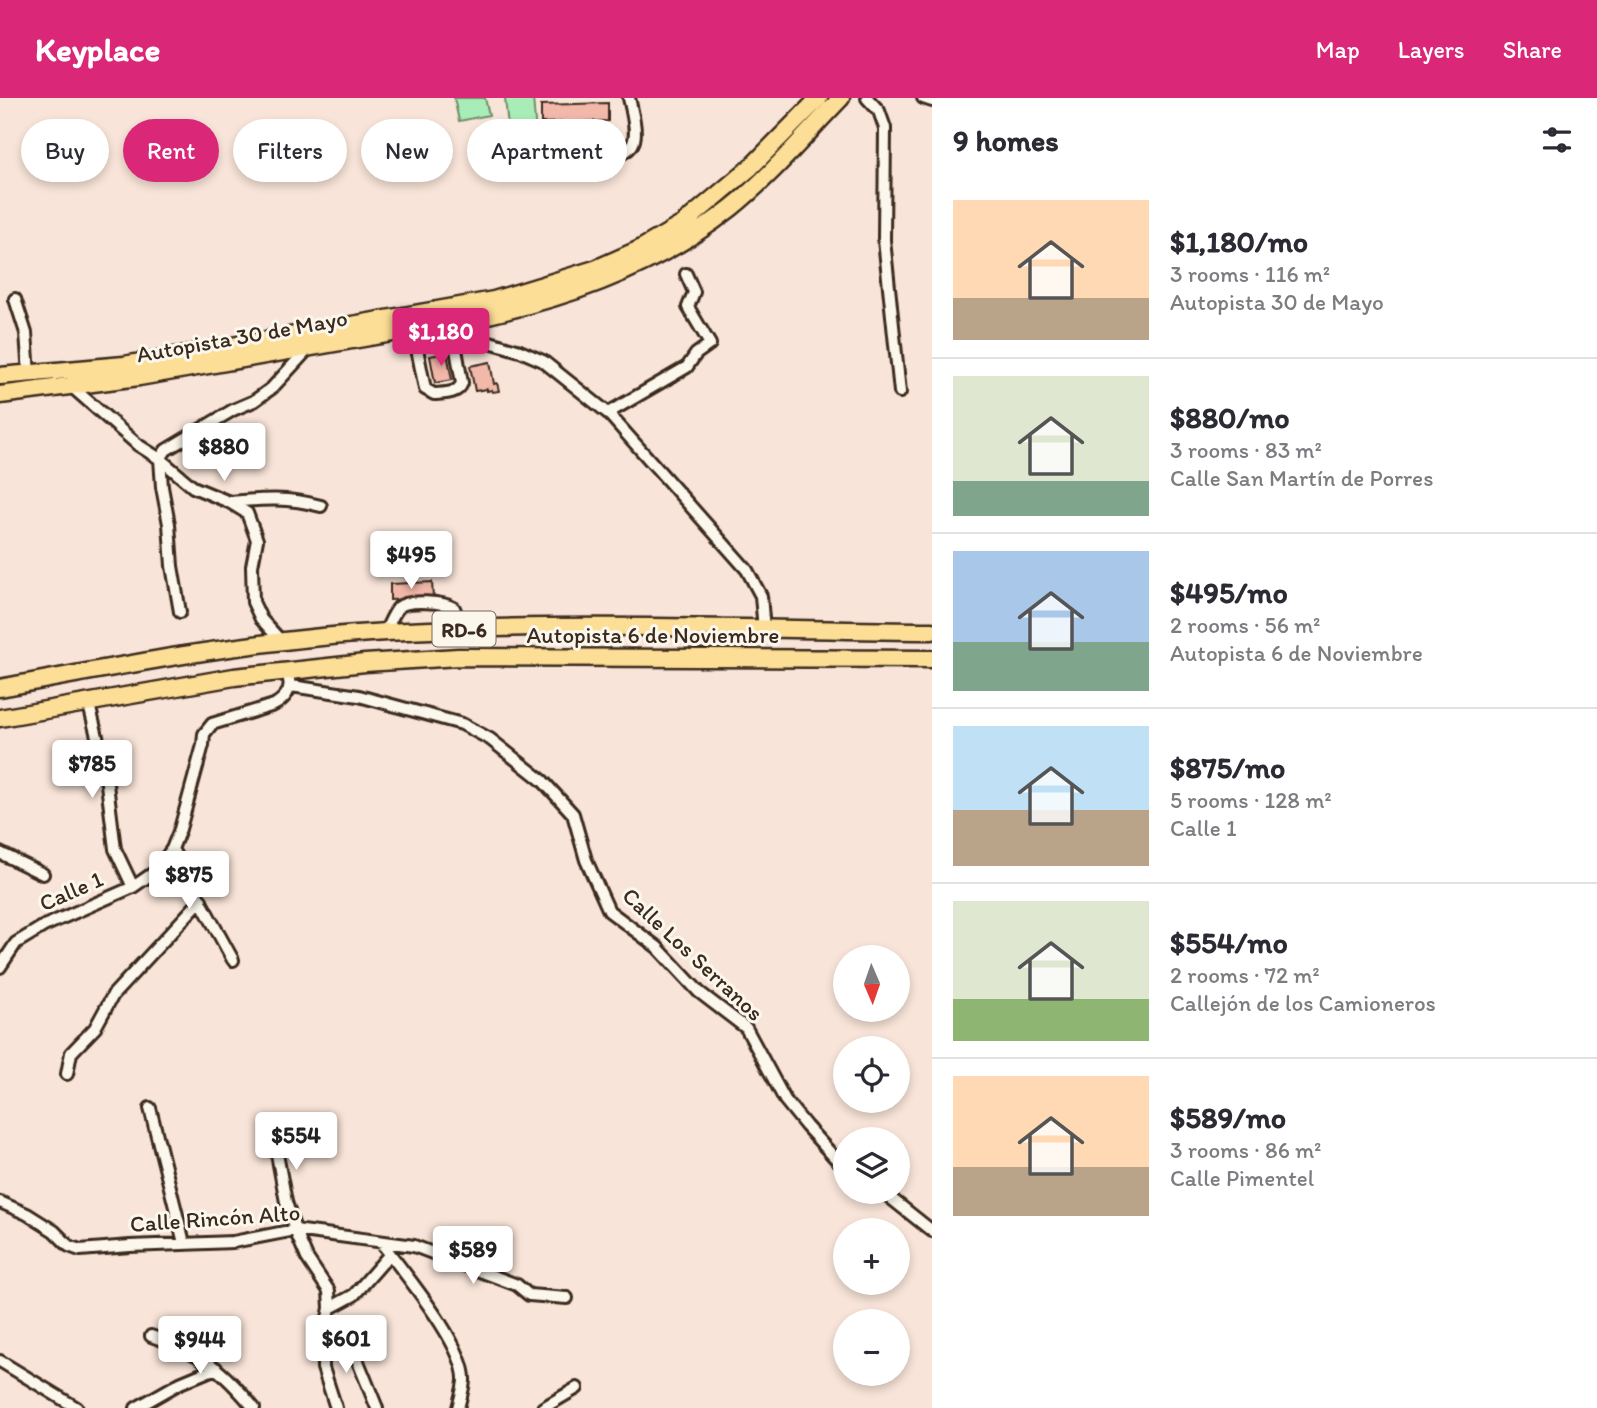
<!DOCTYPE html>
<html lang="en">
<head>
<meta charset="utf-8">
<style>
	:root { --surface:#fff; --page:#f7f7f7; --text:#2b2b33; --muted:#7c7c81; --line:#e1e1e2; --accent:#db2777 }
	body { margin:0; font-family:Itim,sans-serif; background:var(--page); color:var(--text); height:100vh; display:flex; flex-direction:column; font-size:26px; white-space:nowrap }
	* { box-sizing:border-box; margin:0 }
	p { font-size:23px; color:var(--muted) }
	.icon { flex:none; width:38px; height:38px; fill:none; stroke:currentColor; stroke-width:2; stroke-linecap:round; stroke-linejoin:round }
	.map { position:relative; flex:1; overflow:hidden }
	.side { display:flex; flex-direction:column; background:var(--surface); width:665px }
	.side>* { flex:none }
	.banner { position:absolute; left:21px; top:21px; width:665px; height:63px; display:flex; gap:14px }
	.needle { width:46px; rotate:178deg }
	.tools { position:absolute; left:833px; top:847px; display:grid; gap:14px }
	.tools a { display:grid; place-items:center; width:77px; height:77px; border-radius:50%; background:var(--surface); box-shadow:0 4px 10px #0003; font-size:35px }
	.price { position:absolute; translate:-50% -60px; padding:0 16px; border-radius:7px; background:#fff; color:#222; font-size:23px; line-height:46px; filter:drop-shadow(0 2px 4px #0008) }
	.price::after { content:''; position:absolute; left:50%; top:42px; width:21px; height:16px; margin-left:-10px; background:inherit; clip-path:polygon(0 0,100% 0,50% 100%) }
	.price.selected { background:var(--accent); color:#fff }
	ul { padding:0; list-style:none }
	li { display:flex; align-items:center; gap:21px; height:175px; padding:0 21px }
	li+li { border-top:2px solid var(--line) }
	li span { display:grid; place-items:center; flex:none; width:196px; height:140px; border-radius:0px; color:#555 }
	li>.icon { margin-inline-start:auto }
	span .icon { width:84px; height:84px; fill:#fffc; stroke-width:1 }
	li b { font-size:30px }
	h2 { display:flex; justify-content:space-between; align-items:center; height:84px; padding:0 21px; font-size:30px }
	.pill { padding:0 24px; border-radius:32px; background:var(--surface); box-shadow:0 4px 10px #0003; font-size:24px; line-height:63px }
	.pill.selected { background:var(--accent); color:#fff }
	header { display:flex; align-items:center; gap:42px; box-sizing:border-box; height:98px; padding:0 35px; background:var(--accent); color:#fff }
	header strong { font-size:33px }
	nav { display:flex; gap:38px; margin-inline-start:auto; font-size:24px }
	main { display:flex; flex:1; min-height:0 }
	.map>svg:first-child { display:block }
</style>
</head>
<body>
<header>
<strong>Keyplace</strong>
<nav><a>Map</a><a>Layers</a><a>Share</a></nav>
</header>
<main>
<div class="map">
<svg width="932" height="1310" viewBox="0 0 932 1310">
	<rect width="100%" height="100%" fill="#f8e4d8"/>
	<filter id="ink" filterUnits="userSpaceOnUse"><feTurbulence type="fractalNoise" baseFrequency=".0143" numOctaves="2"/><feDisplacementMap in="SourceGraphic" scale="14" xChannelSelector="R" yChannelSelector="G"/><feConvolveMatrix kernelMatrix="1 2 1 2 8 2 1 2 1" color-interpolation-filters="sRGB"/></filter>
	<g filter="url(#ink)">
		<path fill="#a8edb7" stroke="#728c6a" stroke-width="2" d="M454 0H485L489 17 459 23Z
			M505 0H533L536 36 509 39Z"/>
		<path fill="#f2b8aa" stroke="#3b2a1e" stroke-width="2" d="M608 5V23L541 25V7Z
			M447 255 452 282 435 285 430 258Z
			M490 264 494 286 497 285 499 293 493 294 492 292 487 293V291L475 293 470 268Z
			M432 484 433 500 390 502V486Z"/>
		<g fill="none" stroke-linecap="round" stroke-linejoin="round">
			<g stroke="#3b2a1e" stroke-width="16">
				<path id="minor" d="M867 0 879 13 885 30 884 142 900 294
					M923 0 932 3
					M584 69C634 51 643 57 629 0
					M15 201 26 235 29 276
					M456 224 458 231 463 236 520 253 543 263 608 315 747 472 761 498 764 532
					M407 233 416 246 425 291 434 296C445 295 458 296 462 285L454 240 458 231
					M416 246 454 240
					M72 289 138 347 160 361 193 389 229 404 247 415 257 442 252 468 253 504 261 521 281 543
					M608 315 687 269 696 256 710 246 688 209 694 194 686 176
					M229 404C263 401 288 399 321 408
					M180 514 172 468 169 426 162 389 160 361 166 352 233 312 254 303 272 290 308 251
					M385 534C389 527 393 515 399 509 408 501 444 504 454 510L462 531
					M291 588 359 598 462 626 490 641 543 683 573 716 586 762 609 813 657 849 699 894 746 930 785 1002 806 1028 836 1061 845 1068
					M88 603 105 670 115 751 133 789
					M172 751 233 862
					M0 755 43 776
					M0 869 16 845 44 828 133 789 156 773 172 751 180 731 203 647 204 636 212 626 274 607C283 602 292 593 289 582
					M67 976 71 955 95 930 113 897 201 802
					M150 1010 184 1145
					M269 1028 274 1040 286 1104 295 1132 307 1160 329 1193 330 1210 323 1244V1270L336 1310
					M883 1094 932 1133
					M0 1104 27 1116 54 1133 69 1148 80 1152 130 1148 233 1144 295 1132 414 1148 517 1187 529 1197 567 1200
					M381 1144C403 1174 466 1248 464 1283 463 1292 460 1302 458 1310
					M330 1210 354 1197 390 1156
					M325 1233H342L352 1241 357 1261 377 1310
					M151 1238C200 1254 222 1271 254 1310
					M0 1263 77 1310
					M136 1310 180 1285 216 1270
					M543 1310 577 1290"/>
			</g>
			<g stroke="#3b2a1e" stroke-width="21">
				<path id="highway" d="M0 278 124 267 494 202 595 171 640 151 683 126 751 69 819 0
					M0 297 139 279 456 224C555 204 650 174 731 110 771 78 805 37 841 0
					M0 590C128 566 257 541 387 534 568 524 751 531 932 533
					M0 620 234 579 365 565 458 559 932 561"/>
			</g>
			<use href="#minor" stroke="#fbf7ec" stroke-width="10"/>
			<use href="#highway" stroke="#fdde96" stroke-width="16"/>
		</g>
	</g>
	<g text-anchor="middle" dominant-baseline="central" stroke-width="6" stroke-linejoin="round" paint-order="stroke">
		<rect fill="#fbf7ec" stroke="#75685c" stroke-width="2" x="432.5" y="513.5" width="63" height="35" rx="5"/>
		<g font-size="21" font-weight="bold" fill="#3b2a1e">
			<text x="464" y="531">RD-6</text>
		</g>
		<g font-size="23" fill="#3b2a1e" stroke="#fbf7ec">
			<text transform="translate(242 238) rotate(-10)">Autopista 30 de Mayo</text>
			<text x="653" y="537">Autopista 6 de Noviembre</text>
			<text transform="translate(71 793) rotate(-24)">Calle 1</text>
			<text transform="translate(693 856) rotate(43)">Calle Los Serranos</text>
			<text transform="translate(215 1120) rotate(-4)">Calle Rincón Alto</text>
		</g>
	</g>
</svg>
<div class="tools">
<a><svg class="needle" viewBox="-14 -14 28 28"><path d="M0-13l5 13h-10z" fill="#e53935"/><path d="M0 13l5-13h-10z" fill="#7c7c81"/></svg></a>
<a><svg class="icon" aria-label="locate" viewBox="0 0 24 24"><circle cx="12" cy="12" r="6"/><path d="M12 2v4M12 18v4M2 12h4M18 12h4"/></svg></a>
<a><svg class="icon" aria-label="layers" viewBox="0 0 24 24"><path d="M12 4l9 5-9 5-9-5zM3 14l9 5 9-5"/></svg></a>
<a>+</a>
<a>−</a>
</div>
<b class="price selected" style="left:441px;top:270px">$1,180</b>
<b class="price" style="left:224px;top:385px">$880</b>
<b class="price" style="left:411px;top:493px">$495</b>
<b class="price" style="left:92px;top:702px">$785</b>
<b class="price" style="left:189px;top:813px">$875</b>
<b class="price" style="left:296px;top:1074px">$554</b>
<b class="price" style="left:473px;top:1188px">$589</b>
<b class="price" style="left:346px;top:1277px">$601</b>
<b class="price" style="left:200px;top:1278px">$944</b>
<div class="banner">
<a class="pill">Buy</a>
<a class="pill selected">Rent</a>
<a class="pill">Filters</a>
<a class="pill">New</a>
<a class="pill">Apartment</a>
</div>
</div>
<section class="side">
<h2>9 homes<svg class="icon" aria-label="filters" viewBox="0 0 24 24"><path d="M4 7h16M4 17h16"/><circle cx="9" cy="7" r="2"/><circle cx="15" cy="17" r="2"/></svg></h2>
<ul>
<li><span style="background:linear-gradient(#ffd9b3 70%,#b9a48a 0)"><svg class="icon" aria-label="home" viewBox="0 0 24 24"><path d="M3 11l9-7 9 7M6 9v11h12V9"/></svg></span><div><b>$1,180/mo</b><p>3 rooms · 116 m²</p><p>Autopista 30 de Mayo</p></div></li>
<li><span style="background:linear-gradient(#dfe7d0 75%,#7fa58c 0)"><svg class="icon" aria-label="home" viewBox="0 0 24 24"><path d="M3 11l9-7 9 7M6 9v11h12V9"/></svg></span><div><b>$880/mo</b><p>3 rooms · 83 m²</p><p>Calle San Martín de Porres</p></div></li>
<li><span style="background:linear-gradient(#a9c7e8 65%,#7fa58c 0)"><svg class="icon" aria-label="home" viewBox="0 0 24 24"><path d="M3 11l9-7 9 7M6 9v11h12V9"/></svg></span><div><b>$495/mo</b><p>2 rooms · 56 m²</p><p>Autopista 6 de Noviembre</p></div></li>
<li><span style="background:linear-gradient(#bfe0f5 60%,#b9a48a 0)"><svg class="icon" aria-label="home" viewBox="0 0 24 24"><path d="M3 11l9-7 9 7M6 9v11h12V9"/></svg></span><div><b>$875/mo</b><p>5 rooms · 128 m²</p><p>Calle 1</p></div></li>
<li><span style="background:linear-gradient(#dfe7d0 70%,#8fb573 0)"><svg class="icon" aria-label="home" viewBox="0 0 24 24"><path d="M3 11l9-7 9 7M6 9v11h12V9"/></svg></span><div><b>$554/mo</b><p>2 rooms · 72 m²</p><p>Callejón de los Camioneros</p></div></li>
<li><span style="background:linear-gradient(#ffd9b3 65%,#b9a48a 0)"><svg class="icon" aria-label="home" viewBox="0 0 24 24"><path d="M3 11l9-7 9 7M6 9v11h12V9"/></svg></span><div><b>$589/mo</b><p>3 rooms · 86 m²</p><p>Calle Pimentel</p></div></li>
</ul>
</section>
</main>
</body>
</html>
